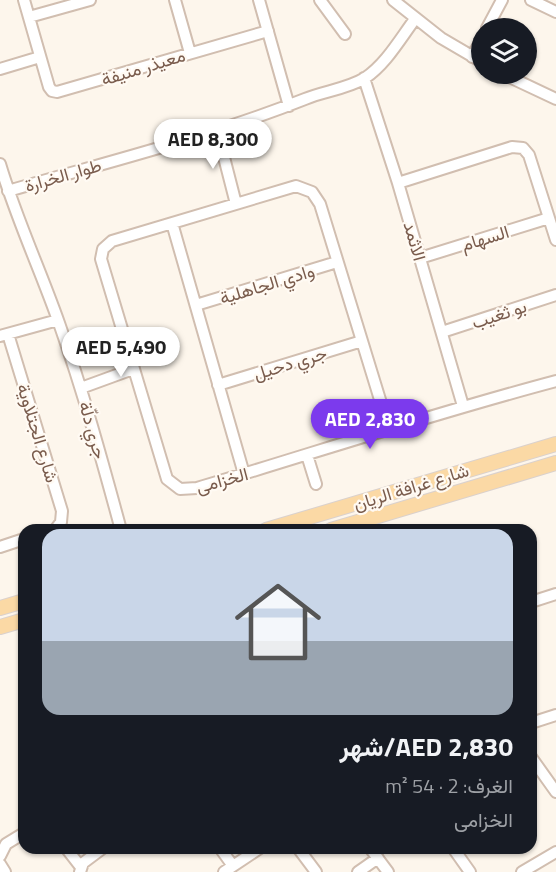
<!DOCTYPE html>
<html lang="ar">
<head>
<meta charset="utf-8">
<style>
	:root { --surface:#171b24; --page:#20242c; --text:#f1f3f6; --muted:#9ea1a6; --line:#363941; --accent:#7c3aed }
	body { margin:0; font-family:"Titillium Web",Vazirmatn,sans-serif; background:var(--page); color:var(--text); direction:rtl; height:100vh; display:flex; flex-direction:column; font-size:22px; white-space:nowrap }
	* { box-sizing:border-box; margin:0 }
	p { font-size:20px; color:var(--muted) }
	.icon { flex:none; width:33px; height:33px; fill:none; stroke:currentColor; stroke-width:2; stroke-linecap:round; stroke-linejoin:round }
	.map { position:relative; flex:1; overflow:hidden; direction:ltr }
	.side { position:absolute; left:18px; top:524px; width:519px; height:330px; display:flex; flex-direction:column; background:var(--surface); border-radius:18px; box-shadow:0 2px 4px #0004; direction:rtl }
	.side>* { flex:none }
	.tools { position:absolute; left:471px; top:18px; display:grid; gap:12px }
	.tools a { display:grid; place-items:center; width:66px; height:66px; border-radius:50%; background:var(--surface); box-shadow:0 2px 4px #0004; font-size:30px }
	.price { position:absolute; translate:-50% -51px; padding:0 14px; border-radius:21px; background:#fff; color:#222; font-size:20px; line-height:39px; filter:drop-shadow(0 2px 3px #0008) }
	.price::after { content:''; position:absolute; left:50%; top:36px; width:18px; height:14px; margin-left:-9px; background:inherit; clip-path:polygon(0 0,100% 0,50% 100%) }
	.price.current { background:var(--accent); color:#fff }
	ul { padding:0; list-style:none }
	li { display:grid; align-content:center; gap:12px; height:318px; padding:0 24px }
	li+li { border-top:2px solid var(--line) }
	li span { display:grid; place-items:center; height:186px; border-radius:18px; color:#555 }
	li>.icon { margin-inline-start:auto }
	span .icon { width:108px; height:108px; fill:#fffc; stroke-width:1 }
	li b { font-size:26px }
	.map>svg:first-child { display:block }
</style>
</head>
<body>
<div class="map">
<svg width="556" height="872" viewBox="0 0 556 872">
	<rect width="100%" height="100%" fill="#fdf6ec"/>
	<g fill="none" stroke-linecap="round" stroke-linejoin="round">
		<g stroke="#d1beb0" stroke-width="14">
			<path id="minor" d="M24 0 49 87 52 91 57 92 268 31
				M175 0 190 53
				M259 0 289 106
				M320 0 345 34
				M393 0 441 38 482 62
				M531 0 556 12
				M29 17 90 0
				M487 28 502 0
				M472 57 482 39
				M0 69 40 57
				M503 74 556 99
				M364 78 398 183 463 406
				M217 130 236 204
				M0 164C16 218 40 269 59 323 83 391 102 460 121 530
				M398 183 512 147 523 148 529 155 556 240
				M8 191C107 162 209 137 305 99 324 91 347 89 365 78 386 64 400 39 415 19
				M172 223 244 474
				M420 258 549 218
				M196 305 337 262
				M442 332 556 295
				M8 334 62 511 61 522 55 530
				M0 336 58 320
				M218 385 362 341
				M81 388 133 369
				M389 429 320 204 312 192 296 186 112 241 103 249 101 259 167 479 180 489 197 488C317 452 435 413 556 381
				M307 455 316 484
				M0 547 24 539
				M531 602 556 594
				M531 723 556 715
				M531 757 556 792
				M66 848 80 866
				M220 848 233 866
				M298 848 316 872
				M370 848 388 872
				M453 848 470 872
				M0 856 6 844 24 833
				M0 864 5 872
				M80 872 83 863 103 848
				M224 872 260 848
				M358 872 378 858
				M522 872 556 852"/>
		</g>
		<g stroke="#dad1cd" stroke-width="16">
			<path id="major" d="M266 530 556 444
				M331 530 556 463
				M0 608 24 601
				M0 627 24 620"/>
		</g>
		<use href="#minor" stroke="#fff" stroke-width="10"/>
		<use href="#major" stroke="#fbd9a5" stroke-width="14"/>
	</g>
	<g text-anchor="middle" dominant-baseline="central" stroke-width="4.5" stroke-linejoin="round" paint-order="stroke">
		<g font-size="18" fill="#7a5c4d" stroke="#fffaf3">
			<text transform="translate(143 67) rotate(-17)">معيذر منيفة</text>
			<text transform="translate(63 175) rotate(-16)">طوار الخرارة</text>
			<text transform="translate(485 238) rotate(-17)">السهام</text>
			<text transform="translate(415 241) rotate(74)">الاثمد</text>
			<text transform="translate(267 284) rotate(-17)">وادي الجاهلية</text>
			<text transform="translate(499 314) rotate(-18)">بو ثغيب</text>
			<text transform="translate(290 363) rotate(-17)">جري دحيل</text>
			<text transform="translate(93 430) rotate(74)">جري دلّة</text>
			<text transform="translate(38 433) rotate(73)">شارع الجتلاوية</text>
			<text transform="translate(222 480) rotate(-15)">الخزامى</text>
			<text transform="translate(411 487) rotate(-17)">شارع غرافة الريان</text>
		</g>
	</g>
</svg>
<div class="tools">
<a><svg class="icon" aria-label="layers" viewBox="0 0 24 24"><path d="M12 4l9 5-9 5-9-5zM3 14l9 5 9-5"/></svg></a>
</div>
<b class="price" style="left:213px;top:170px">AED 8,300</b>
<b class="price" style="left:121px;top:378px">AED 5,490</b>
<b class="price current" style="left:370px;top:450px">AED 2,830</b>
<section class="side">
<ul>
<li><span style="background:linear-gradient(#c9d6e8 60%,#9aa5b1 0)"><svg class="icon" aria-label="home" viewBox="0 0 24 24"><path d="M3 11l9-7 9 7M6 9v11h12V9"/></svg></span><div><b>AED 2,830/شهر</b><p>الغرف: 2 · 54 m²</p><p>الخزامى</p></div></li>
</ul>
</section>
</div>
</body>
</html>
